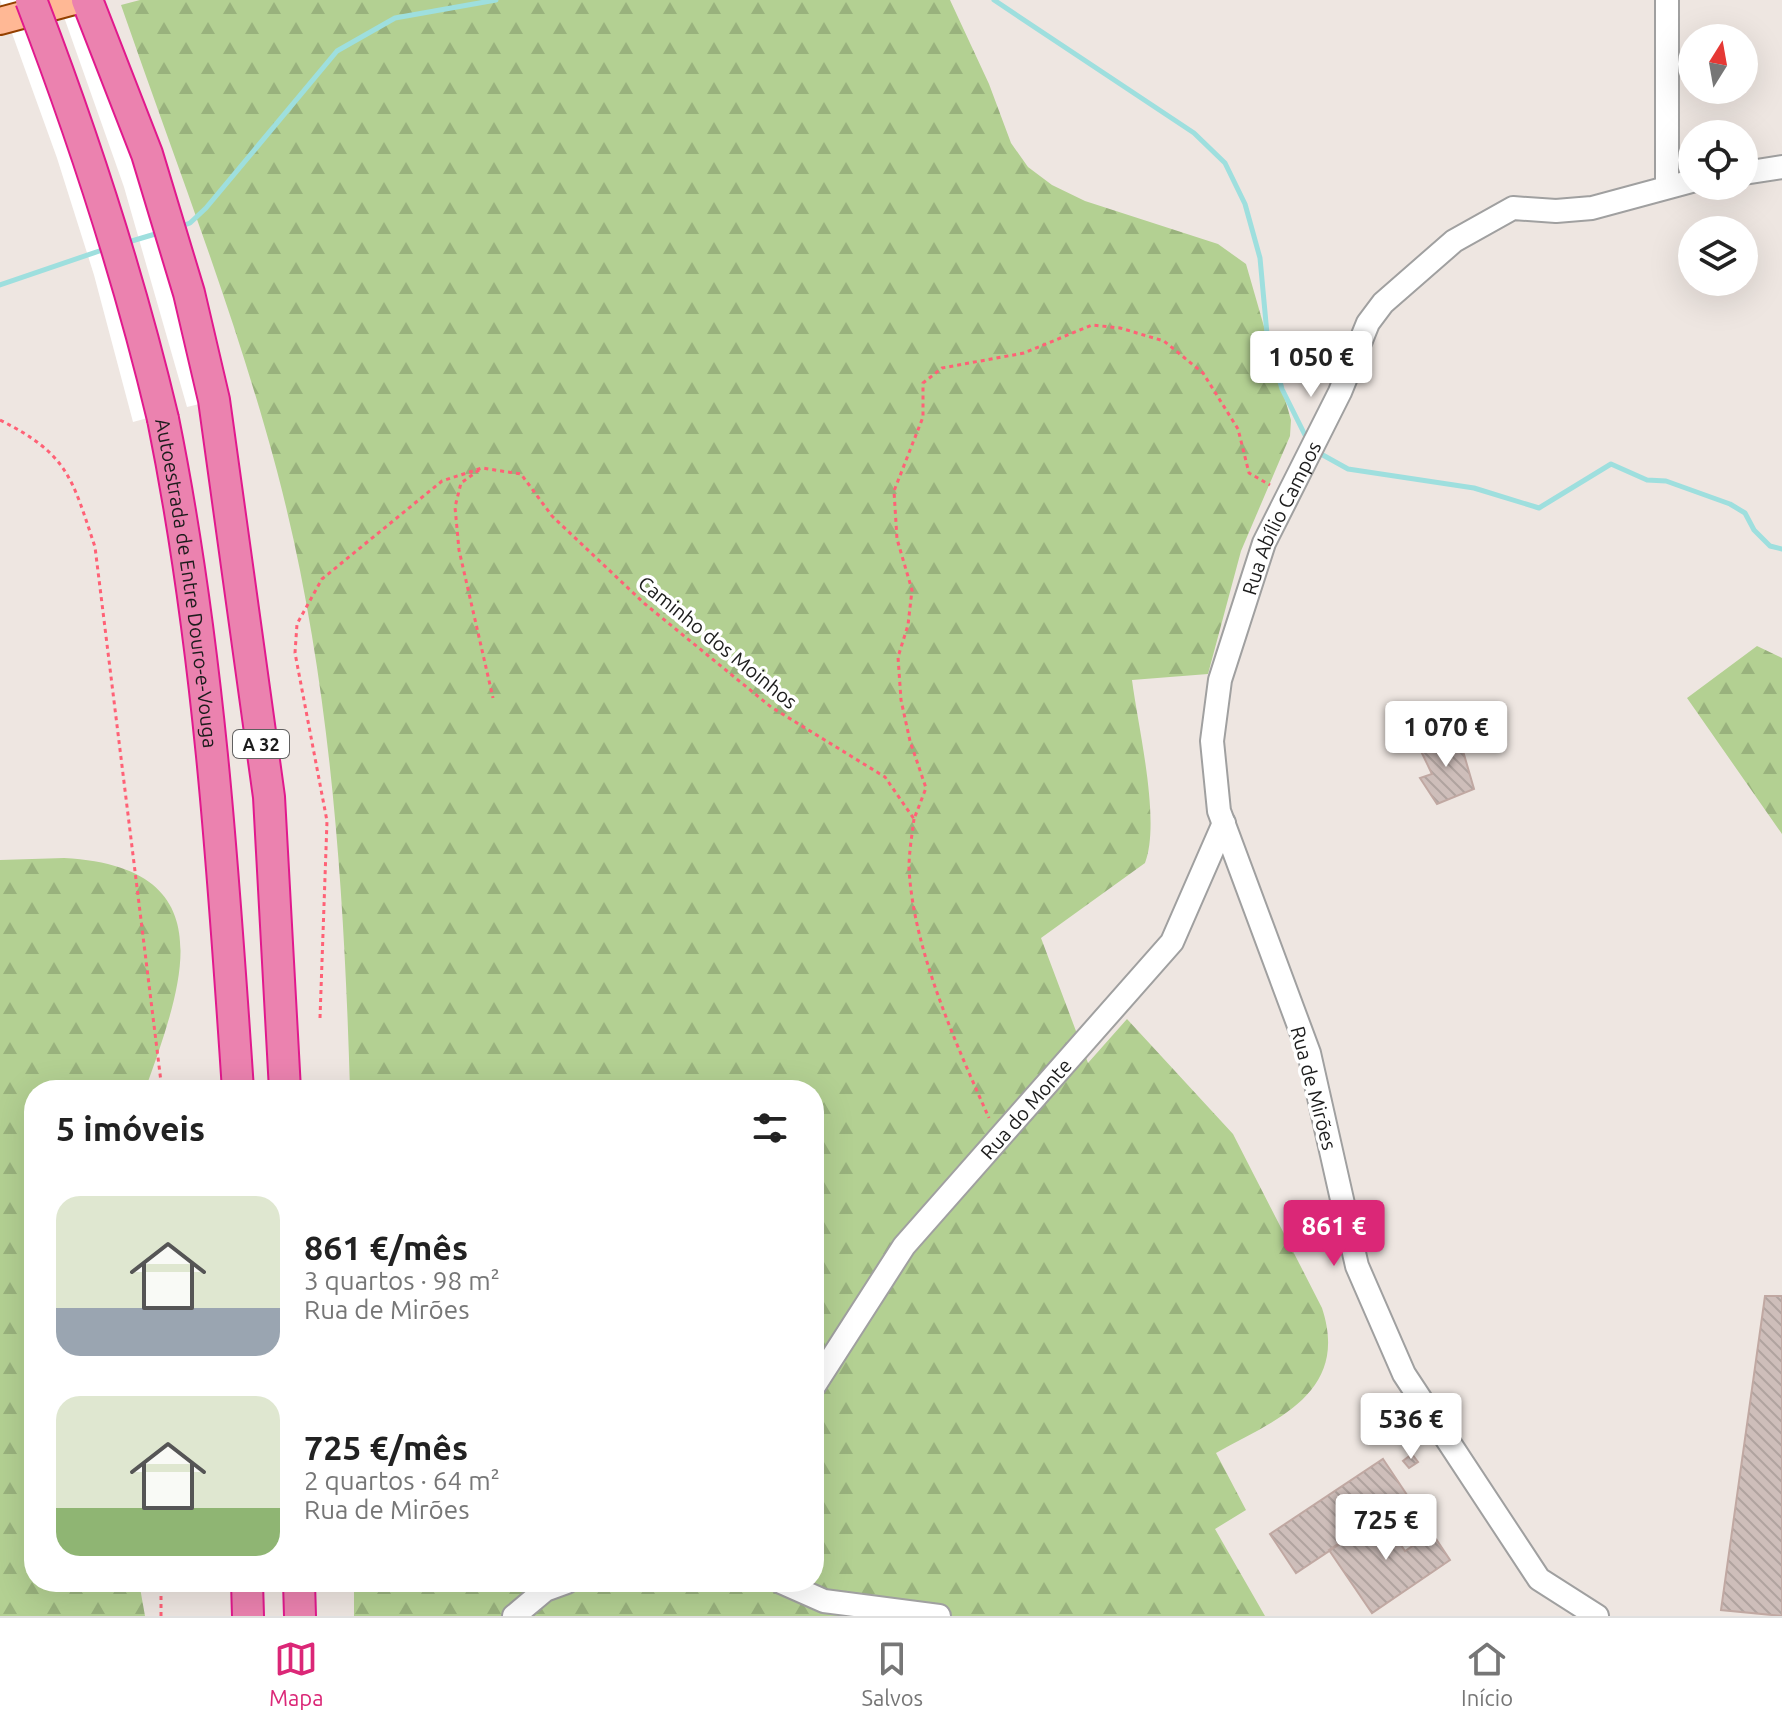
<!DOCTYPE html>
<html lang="pt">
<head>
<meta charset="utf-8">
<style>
	:root { --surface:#fff; --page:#f2f2f2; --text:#222; --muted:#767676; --line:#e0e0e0; --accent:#db2777 }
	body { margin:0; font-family:Ubuntu,sans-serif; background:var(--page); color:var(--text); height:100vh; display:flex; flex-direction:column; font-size:30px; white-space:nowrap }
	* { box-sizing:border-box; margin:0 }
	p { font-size:26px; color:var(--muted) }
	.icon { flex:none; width:44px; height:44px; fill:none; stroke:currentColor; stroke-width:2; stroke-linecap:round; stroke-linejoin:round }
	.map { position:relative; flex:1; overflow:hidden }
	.details { position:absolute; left:24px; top:1080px; width:800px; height:512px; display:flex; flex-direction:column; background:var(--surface); border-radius:32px; box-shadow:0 8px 32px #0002 }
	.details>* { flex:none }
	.needle { width:52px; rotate:11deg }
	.buttons { position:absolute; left:1678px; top:24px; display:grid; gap:16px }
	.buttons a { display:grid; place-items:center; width:80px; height:80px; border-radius:50%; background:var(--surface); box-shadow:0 8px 32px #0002; font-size:40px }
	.price { position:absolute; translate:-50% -68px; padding:0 18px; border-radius:8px; background:#fff; color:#222; font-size:26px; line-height:52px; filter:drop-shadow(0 2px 4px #0008) }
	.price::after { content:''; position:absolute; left:50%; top:48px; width:24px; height:18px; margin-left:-12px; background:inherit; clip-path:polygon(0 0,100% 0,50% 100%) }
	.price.active { background:var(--accent); color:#fff }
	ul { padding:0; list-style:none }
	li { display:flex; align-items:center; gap:24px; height:200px; padding:0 32px }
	li span { display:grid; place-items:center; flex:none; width:224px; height:160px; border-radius:24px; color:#555 }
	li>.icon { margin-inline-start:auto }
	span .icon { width:96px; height:96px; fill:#fffc; stroke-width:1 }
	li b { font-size:34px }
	h2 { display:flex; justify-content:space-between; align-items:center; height:96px; padding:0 32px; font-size:34px }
	.dock { display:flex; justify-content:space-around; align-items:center; height:112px; border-top:2px solid var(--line); background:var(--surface); font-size:22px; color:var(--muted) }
	.dock a { display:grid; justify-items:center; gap:4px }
	.dock .active { color:var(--accent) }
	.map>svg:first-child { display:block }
</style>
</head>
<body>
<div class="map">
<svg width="1782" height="1616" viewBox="0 0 1782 1616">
	<defs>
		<pattern id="forest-firs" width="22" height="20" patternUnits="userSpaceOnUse" patternTransform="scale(2)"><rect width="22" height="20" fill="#b3d092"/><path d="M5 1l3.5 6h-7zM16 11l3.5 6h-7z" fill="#99b27d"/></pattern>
		<pattern id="building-back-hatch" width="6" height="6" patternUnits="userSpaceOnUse" patternTransform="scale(2)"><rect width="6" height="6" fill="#cebeba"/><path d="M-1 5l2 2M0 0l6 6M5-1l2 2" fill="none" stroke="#b0a39f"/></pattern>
	</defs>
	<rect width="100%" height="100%" fill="#eee6e1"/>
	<path fill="url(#forest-firs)" d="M140 0H950L989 84 1011 143 1028 167 1052 185 1085 201 1218 244 1246 264 1291 420 1290 436 1241 551 1208 674 1132 680C1138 727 1161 821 1145 863L1041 938 1088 1063 1127 1019 1233 1134 1322 1308C1350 1393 1276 1420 1216 1453L1246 1510 1215 1529 1265 1616H354V1582H814V1090H350C344 883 330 672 277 471 235 313 174 159 121 5Z
		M1757 646 1782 658V834L1687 698Z
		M64 858C227 867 183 984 145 1090H34V1582H139L145 1616H0V860Z"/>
	<path fill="#fff" d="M0 0H47L90 118 141 277 177 410 133 422 94 275 57 158Z
		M58 0H104L143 107 228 397 187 407 124 187Z"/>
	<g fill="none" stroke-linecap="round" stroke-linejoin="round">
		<path stroke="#9edfde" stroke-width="5" d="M994 0 1194 133 1225 163 1245 204 1260 258 1267 334 1282 389 1307 439
			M179 227 190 223 206 208 337 51 395 18 496 0
			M125 243 162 232
			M0 285 108 248
			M1321 454 1348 469 1474 488 1539 508 1611 464 1647 480 1666 481 1730 504 1745 513 1754 530 1770 546 1782 549"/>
	</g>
	<path fill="url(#building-back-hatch)" stroke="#c0a8a2" stroke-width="2" d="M1449 733 1463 751 1474 789 1437 804 1420 778 1432 774 1418 745Z
		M1765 1296H1782V1616L1721 1610Z
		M1412 1454 1418 1462 1409 1468 1403 1461Z
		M1383 1459 1409 1498 1296 1573 1270 1534Z
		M1381 1515 1405 1551 1432 1533 1450 1560 1372 1613 1329 1550Z"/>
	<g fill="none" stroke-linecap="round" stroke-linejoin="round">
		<g stroke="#a0a0a0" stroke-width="26">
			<g id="minor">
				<path d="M1667 0V185"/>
				<path d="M1744 173 1782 167"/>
				<path id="s1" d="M814 1386 904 1246 1172 942 1224 823"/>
				<path d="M781 1582 824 1601 939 1616"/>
				<path d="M514 1616 545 1590 567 1582"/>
				<path id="s2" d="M1597 1616 1539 1579 1404 1374 1357 1266 1309 1053 1219 811 1212 741 1220 680 1264 543 1340 392 1368 323 1383 303 1454 241 1513 208 1556 211 1592 208 1692 181"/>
			</g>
		</g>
		<g stroke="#944000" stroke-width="30">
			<path id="major" d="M0 21 78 0"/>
		</g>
		<g stroke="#e1198d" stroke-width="34">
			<g id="highway">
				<path d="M87 0 147 154 189 293 214 400 269 797 285 1090"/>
				<path id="s3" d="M163 419C208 641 223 865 238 1090"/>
				<path d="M247 1582 248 1616"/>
				<path d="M299 1582 300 1616"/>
			</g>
		</g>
		<path stroke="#ff6176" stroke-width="3" stroke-dasharray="4 4" stroke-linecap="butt" d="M0 420C68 454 72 478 95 547L162 1090
			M479 470 461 483 455 507 459 550 493 698
			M914 819C912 835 909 852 909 868 913 949 956 1044 989 1118
			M320 1018 327 821 295 653 297 624 322 579 442 481 482 468 521 474 552 516 645 604 771 707 885 777 914 819 926 788 910 741 901 700 898 657 908 625 912 590 897 539 894 491 923 417V383L942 368 1024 353 1092 325 1120 328 1164 341 1203 373 1238 429 1249 473 1270 485
			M161 1616V1582"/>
		<use href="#minor" stroke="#fff" stroke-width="22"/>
		<use href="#major" stroke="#ffb895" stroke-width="26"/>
		<use href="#highway" stroke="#eb82af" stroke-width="30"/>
		<g stroke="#e1198d" stroke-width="34" stroke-linecap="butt">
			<path id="highway-bridge" d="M31 0C84 138 129 276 163 419"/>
		</g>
		<use href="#highway-bridge" stroke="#eb82af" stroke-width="30"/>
	</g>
	<g text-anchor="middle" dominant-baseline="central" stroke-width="7" stroke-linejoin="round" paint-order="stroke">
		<rect fill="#fff" stroke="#606060" stroke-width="2" x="233" y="730" width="56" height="28" rx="6"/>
		<g font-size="18" font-weight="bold" fill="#1c1c1c">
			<text x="261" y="744">A 32</text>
		</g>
		<g font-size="20" fill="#1c1c1c" stroke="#fff">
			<text stroke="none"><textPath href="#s2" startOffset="1214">Rua Abílio Campos</textPath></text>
			<text stroke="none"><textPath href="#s3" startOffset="166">Autoestrada de Entre Douro-e-Vouga</textPath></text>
			<text transform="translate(718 642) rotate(39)">Caminho dos Moinhos</text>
			<text transform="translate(1314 1088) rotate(75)">Rua de Mirões</text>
			<text stroke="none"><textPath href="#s1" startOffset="350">Rua do Monte</textPath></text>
		</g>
	</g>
</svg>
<div class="buttons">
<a><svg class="needle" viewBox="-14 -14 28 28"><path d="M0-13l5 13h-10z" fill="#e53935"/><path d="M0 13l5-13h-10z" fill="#767676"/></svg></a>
<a><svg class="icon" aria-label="locate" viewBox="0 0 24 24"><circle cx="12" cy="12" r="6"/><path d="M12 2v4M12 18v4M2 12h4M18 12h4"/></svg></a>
<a><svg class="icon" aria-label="layers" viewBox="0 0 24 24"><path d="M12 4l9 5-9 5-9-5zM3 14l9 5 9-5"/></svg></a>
</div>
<b class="price" style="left:1311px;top:399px">1 050 €</b>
<b class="price" style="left:1446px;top:769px">1 070 €</b>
<b class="price active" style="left:1334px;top:1268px">861 €</b>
<b class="price" style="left:1411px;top:1461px">536 €</b>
<b class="price" style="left:1386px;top:1562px">725 €</b>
<section class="details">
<h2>5 imóveis<svg class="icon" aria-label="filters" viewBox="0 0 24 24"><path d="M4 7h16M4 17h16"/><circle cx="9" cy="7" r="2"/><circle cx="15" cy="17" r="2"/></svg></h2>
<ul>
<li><span style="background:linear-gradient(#dfe7d0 70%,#9aa5b1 0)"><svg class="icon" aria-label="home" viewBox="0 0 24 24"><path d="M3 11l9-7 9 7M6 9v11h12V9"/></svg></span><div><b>861 €/mês</b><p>3 quartos · 98 m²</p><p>Rua de Mirões</p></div></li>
<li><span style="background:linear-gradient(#dfe7d0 70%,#8fb573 0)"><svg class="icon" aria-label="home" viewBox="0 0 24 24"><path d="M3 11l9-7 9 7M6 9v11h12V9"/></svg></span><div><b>725 €/mês</b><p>2 quartos · 64 m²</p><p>Rua de Mirões</p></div></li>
</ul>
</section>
</div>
<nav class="dock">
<a class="active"><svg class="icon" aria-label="map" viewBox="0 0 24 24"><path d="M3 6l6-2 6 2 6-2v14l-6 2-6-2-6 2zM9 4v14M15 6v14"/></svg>Mapa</a>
<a><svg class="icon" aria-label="saved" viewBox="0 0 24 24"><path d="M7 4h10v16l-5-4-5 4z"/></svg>Salvos</a>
<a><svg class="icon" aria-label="home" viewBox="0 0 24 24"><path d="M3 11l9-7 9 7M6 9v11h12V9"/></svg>Início</a>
</nav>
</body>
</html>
